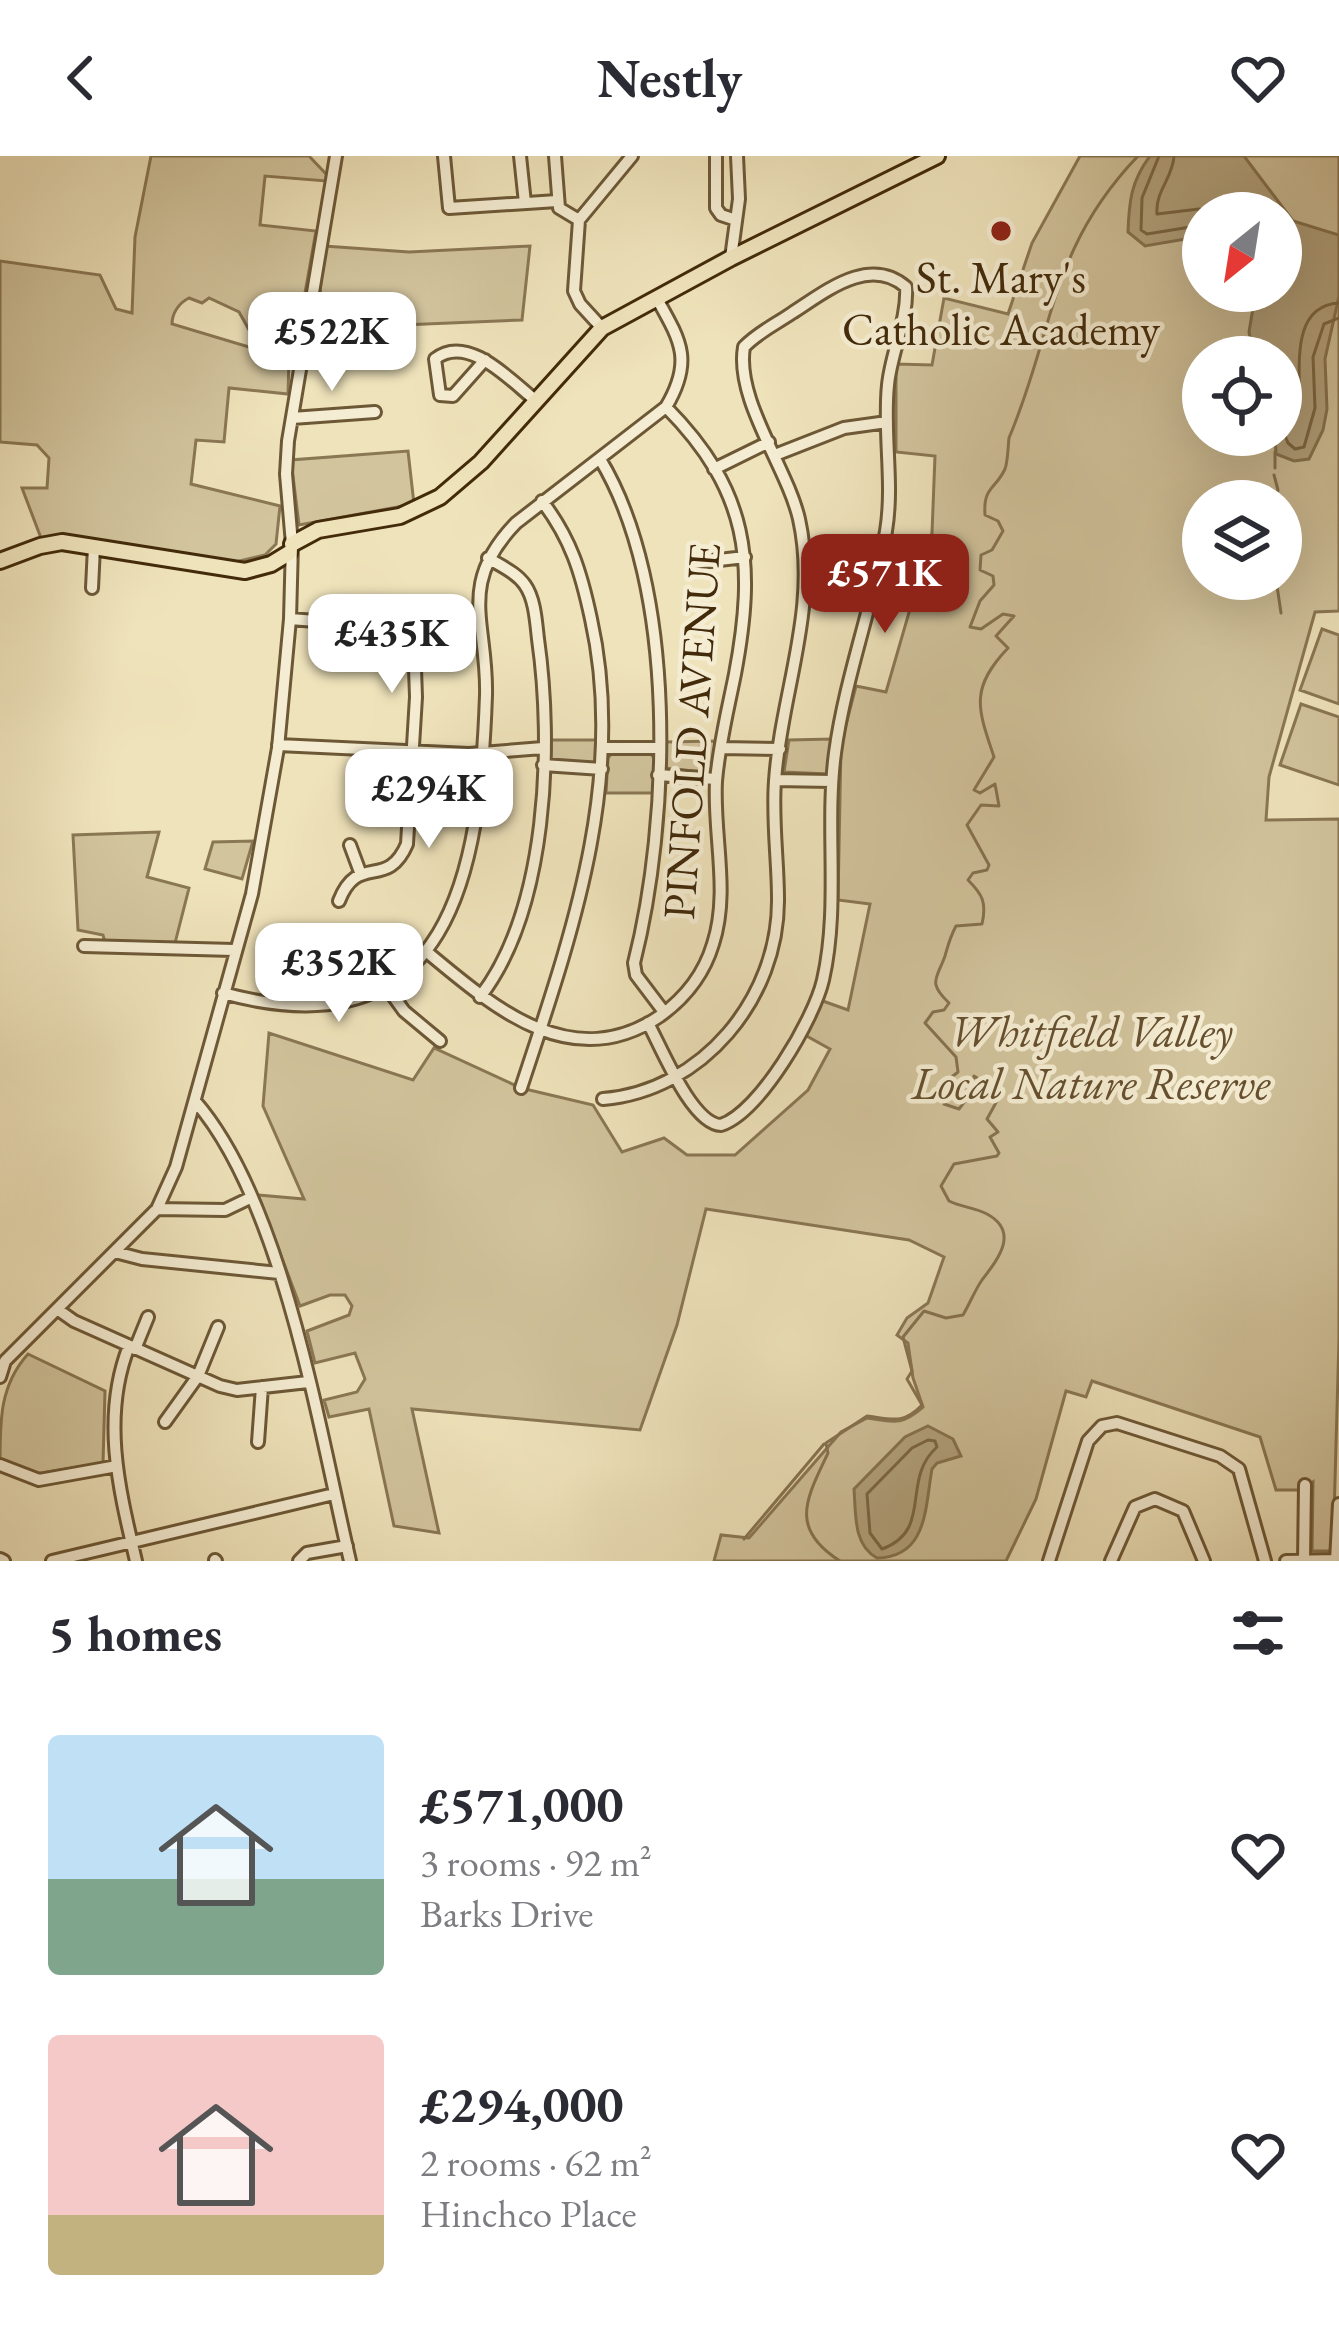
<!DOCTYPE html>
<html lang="en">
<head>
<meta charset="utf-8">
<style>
	:root { --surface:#fff; --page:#f7f7f7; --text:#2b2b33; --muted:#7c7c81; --accent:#8f2418 }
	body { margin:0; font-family:"EB Garamond",serif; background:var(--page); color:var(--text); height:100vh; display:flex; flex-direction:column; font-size:45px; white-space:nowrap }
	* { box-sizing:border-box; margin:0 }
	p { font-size:39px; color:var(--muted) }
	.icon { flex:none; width:66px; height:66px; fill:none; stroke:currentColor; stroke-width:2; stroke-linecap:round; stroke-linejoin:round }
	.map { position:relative; height:1405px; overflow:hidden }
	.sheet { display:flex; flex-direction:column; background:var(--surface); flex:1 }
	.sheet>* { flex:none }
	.needle { width:78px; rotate:210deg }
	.buttons { position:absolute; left:1182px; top:36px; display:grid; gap:24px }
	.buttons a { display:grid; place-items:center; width:120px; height:120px; border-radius:50%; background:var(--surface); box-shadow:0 12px 48px #0002; font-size:60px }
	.price { position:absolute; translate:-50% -102px; padding:0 27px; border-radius:24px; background:#fff; color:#222; font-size:39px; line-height:78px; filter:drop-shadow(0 3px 6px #0008) }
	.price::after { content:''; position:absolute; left:50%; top:72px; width:36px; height:27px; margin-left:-18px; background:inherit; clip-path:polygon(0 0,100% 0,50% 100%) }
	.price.selected { background:var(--accent); color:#fff }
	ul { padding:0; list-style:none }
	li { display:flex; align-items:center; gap:36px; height:300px; padding:0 48px }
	li span { display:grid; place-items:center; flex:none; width:336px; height:240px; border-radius:12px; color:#555 }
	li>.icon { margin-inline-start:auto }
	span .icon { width:144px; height:144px; fill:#fffc; stroke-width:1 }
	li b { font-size:51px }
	h2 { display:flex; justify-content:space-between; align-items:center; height:144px; padding:0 48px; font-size:51px }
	header { display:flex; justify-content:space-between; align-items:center; height:156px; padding:0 48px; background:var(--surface); font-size:54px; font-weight:700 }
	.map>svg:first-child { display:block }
</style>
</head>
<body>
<header><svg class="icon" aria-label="back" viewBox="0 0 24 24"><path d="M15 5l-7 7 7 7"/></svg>Nestly<svg class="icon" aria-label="heart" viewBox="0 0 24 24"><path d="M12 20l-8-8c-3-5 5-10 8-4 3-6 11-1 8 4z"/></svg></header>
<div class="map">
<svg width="1339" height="1405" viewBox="0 0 1339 1405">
	<rect width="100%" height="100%" fill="#efe3bb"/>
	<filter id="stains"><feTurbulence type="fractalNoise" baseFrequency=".00167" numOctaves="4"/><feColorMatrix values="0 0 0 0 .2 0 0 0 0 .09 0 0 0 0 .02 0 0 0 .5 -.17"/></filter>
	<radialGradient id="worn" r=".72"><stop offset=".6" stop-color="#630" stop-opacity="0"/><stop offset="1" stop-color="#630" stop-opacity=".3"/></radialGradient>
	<path fill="#d2c49d" stroke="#8a7754" stroke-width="3" fill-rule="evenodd" d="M151 0H309L327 19 326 25 265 20 260 69 316 75 295 193 253 181 239 156 209 142 202 147 189 142C179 147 172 157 172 168L289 203 288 238 229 232 224 286 196 284 191 328 280 350 276 388 265 399 227 408 95 384 41 382 22 332H47L49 302 37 289 0 286V105L100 119 116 153 132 157 135 81Z
		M1080 0H1339V455L1315 456 1269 621 1266 664 1339 663V1183L1333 1395H1312L1313 1326 1302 1334H1276L1260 1281 1092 1225 1086 1241 1066 1235 1036 1343 1006 1405H714L721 1379 749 1382 841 1276 867 1262C894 1266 901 1270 923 1251L913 1222 908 1187 897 1179 907 1162 928 1147 944 1101 909 1084 706 1053 677 1169 640 1274 412 1253 439 1377 394 1370 369 1253 329 1261 324 1244 357 1236 365 1223 355 1197 315 1207 307 1175 349 1159 352 1150 345 1139H330L300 1150 258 1039 304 1043 263 950 269 877 413 924 434 892 521 932 593 949 622 996 664 982 687 999H735L808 934 830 893 805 879 820 844 848 854 870 748 838 744 841 588 856 530 886 536 932 377 935 300 896 296V208L932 209 944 142 1008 158 1032 87ZM1203 57H1281V135H1203ZM1203 201H1281V279H1203ZM1203 345H1281V423H1203Z
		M324 90 409 96 530 90 522 164 378 170 318 160Z
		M408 295 414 348 299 369 291 304Z
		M1322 473 1339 479V548L1300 534Z
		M1301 548 1339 561V629L1280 609Z
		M832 583 828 618 784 616 789 584Z
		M549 584H600L596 610 550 606Z
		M716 585 711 617 665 612 666 586Z
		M612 597H650L655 603 653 637H606L608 602Z
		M159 676 147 721 189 732 175 787 105 786 103 779 78 774 73 679Z
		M253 685 242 723 205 713 213 686Z
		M28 1198 105 1235 103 1307 35 1318 0 1305C0 1264 0 1229 28 1198Z"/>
	<path fill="#b4a47f" stroke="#867350" stroke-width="3" d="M1150 0H1244L1293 65 1339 79V140L1325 203 1327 253 1323 274 1309 303 1294 305 1276 298 1275 279H1281V201H1254L1249 176 1253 152 1246 135H1281V57H1203V80L1145 90 1128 76C1129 46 1131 25 1150 0Z
		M928 1270 953 1283 961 1300 937 1307 932 1313C925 1351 928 1401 877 1402 853 1389 856 1358 854 1333L905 1281Z"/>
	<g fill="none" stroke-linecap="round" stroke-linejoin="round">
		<path stroke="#7b6744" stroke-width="3" d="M1159 0 1142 42 1141 74 1147 78 1203 69
			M1174 0C1173 22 1155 35 1157 58L1199 53 1214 57
			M1281 254 1293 259 1299 255C1302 220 1287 150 1339 147
			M1281 270 1288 287 1295 293 1304 291 1315 252 1313 201 1324 168 1339 162
			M928 1284 935 1285 937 1291C900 1324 934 1374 882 1393L870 1377 867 1338 912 1292Z"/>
		<path stroke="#867350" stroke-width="3" d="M1275 312V296
			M1274 319 1278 334 1275 345
			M1276 423 1281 457
			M744 1383 824 1288
			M840 1405C788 1372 807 1342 828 1297L826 1287 867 1260C891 1263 903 1269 922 1249L907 1223 912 1215 903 1181 924 1155 946 1162 963 1159C970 1147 975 1134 982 1124 998 1103 1020 1076 987 1058 976 1052 961 1051 949 1045L941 1030 954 1008 997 1000 999 997 990 981 998 976 987 963 998 943 993 932 974 920 971 931 979 937 978 942 965 945 959 953 944 948V927L958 916 956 901 925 867 933 856 944 854 949 847C927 826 937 823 945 800 948 789 950 781 956 770L982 768C987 746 982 738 968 724L973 717 987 714 989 709 967 669 981 649 999 650 995 628 980 637 974 634 994 601C978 553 969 533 1008 492L996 480 1014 460 1003 458 981 473 970 471 980 445 994 429 993 420 980 414 981 399 992 394 1003 375 998 365 985 359C983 331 995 334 1005 313 1008 305 1008 290 1009 282 1055 173 1049 93 1138 0"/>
		<g stroke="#6d5836" stroke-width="16">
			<path id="minor" d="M444 0 449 52 557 45
				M520 0 525 47
				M555 0 559 52 579 64
				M716 0V52L721 59 736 64
				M731 102 739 43 737 0
				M602 172 580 148 574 135 579 64 632 0
				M302 184 351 192 373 201
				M485 204 453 240 440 239 435 203C468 177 511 225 535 244
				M292 262 375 256
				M775 299 844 272 887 266
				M600 303C678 432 670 665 634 807L636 819 664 856
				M714 313 769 286
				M693 407 745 401
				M92 432 94 391
				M290 463 329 466
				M278 589 469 598 543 592
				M604 592H660
				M721 592 780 593
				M543 609 602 613
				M658 619 716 623
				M775 624 832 625
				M350 689 360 716
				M339 745C358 696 387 735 407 688L416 541 414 484
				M84 790 234 794
				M427 796C493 851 572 920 660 860 685 842 704 818 713 788 730 736 713 679 716 625 719 589 728 553 735 518 756 406 749 335 666 251
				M386 830 404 855 440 885
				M223 837C452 900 480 714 486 539 488 467 456 429 516 367L666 251C694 204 680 184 656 141
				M480 841C548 753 553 588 538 483 536 466 535 443 525 429 517 417 501 410 488 402
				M521 932C571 780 627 624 591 463 581 416 571 383 542 345
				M603 943C702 935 779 842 778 743 778 704 772 664 775 625 781 536 819 453 799 363 787 311 735 244 744 191 757 177 776 168 792 157 825 136 869 99 906 131 908 163 891 197 888 229 883 277 894 327 886 375 873 449 845 522 835 597 825 672 840 749 823 824 814 863 760 956 721 969 692 968 662 893 648 867
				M195 945C283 1046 319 1273 350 1405
				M157 1053 225 1054 250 1042
				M115 1096 142 1103 279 1117
				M57 1153 74 1165 220 1230 237 1234 308 1226
				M129 1190C101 1261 119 1333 136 1405
				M135 1193 148 1161
				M0 1221 5 1205 157 1053 176 1011 252 738 278 592 290 463 292 388 286 318 288 285 336 0
				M165 1266 198 1220 218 1171
				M258 1286 262 1231
				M0 1309 39 1324 117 1310
				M0 1403 4 1405
				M215 1404 216 1405
				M52 1405 334 1338
				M299 1405 307 1397 347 1390
				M1049 1405 1088 1285 1102 1270 1117 1267 1220 1300 1239 1313 1265 1405
				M1111 1405 1135 1351 1155 1343 1183 1355 1204 1405
				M1286 1405 1336 1404
				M1304 1405 1305 1329
				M1336 1405 1339 1348"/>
		</g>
		<g stroke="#422a0a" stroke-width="20">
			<path id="major" d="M292 388 318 374 400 360 440 341 481 306 602 172 731 102 937 0
				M0 405 40 390 62 386 245 415 271 408 289 397"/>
		</g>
		<use href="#minor" stroke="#f5edd3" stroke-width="10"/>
		<use href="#major" stroke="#efe3bb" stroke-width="14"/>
	</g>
	<circle fill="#8f2418" stroke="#f5edd3" stroke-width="4.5" cx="1001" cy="75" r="12"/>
	<g text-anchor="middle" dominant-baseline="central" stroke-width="9" stroke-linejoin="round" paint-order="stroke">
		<g font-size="45" fill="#422a0a" stroke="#f5edd3">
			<text x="1001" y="121">St. Mary's<tspan x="1001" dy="52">Catholic Academy</tspan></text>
		</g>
		<g font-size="45" fill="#422a0a" stroke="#f5edd3">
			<text transform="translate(691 575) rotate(-86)">PINFOLD AVENUE</text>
		</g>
		<g font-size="45" font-style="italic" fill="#66502f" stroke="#f5edd3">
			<text x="1091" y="875">Whitfield Valley<tspan x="1091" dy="52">Local Nature Reserve</tspan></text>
		</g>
	</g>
	<rect width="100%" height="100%" filter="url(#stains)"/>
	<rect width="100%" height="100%" fill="url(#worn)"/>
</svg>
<div class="buttons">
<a><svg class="needle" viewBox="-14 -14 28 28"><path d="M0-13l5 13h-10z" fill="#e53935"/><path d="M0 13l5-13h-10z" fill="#7c7c81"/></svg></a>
<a><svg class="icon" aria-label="locate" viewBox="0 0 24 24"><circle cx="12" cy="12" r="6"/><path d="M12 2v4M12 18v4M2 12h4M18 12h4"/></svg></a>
<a><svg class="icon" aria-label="layers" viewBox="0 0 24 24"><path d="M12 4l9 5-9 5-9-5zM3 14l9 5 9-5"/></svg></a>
</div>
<b class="price" style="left:332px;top:238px">£522K</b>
<b class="price selected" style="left:885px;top:480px">£571K</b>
<b class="price" style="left:392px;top:540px">£435K</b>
<b class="price" style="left:429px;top:695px">£294K</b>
<b class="price" style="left:339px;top:869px">£352K</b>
</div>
<section class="sheet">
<h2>5 homes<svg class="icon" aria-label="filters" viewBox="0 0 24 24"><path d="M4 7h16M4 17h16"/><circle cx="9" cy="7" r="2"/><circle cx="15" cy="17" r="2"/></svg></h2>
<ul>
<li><span style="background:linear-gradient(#bfe0f5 60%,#7fa58c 0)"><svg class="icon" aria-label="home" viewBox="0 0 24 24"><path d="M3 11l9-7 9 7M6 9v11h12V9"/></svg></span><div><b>£571,000</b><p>3 rooms · 92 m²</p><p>Barks Drive</p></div><svg class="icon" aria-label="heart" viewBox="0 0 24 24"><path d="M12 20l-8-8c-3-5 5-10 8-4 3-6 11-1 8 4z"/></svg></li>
<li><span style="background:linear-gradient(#f6c9c9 75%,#c2b280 0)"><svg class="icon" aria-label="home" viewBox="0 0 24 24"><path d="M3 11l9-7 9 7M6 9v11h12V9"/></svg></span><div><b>£294,000</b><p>2 rooms · 62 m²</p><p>Hinchco Place</p></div><svg class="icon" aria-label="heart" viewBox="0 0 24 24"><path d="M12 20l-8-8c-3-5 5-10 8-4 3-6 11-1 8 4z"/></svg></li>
</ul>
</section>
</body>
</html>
